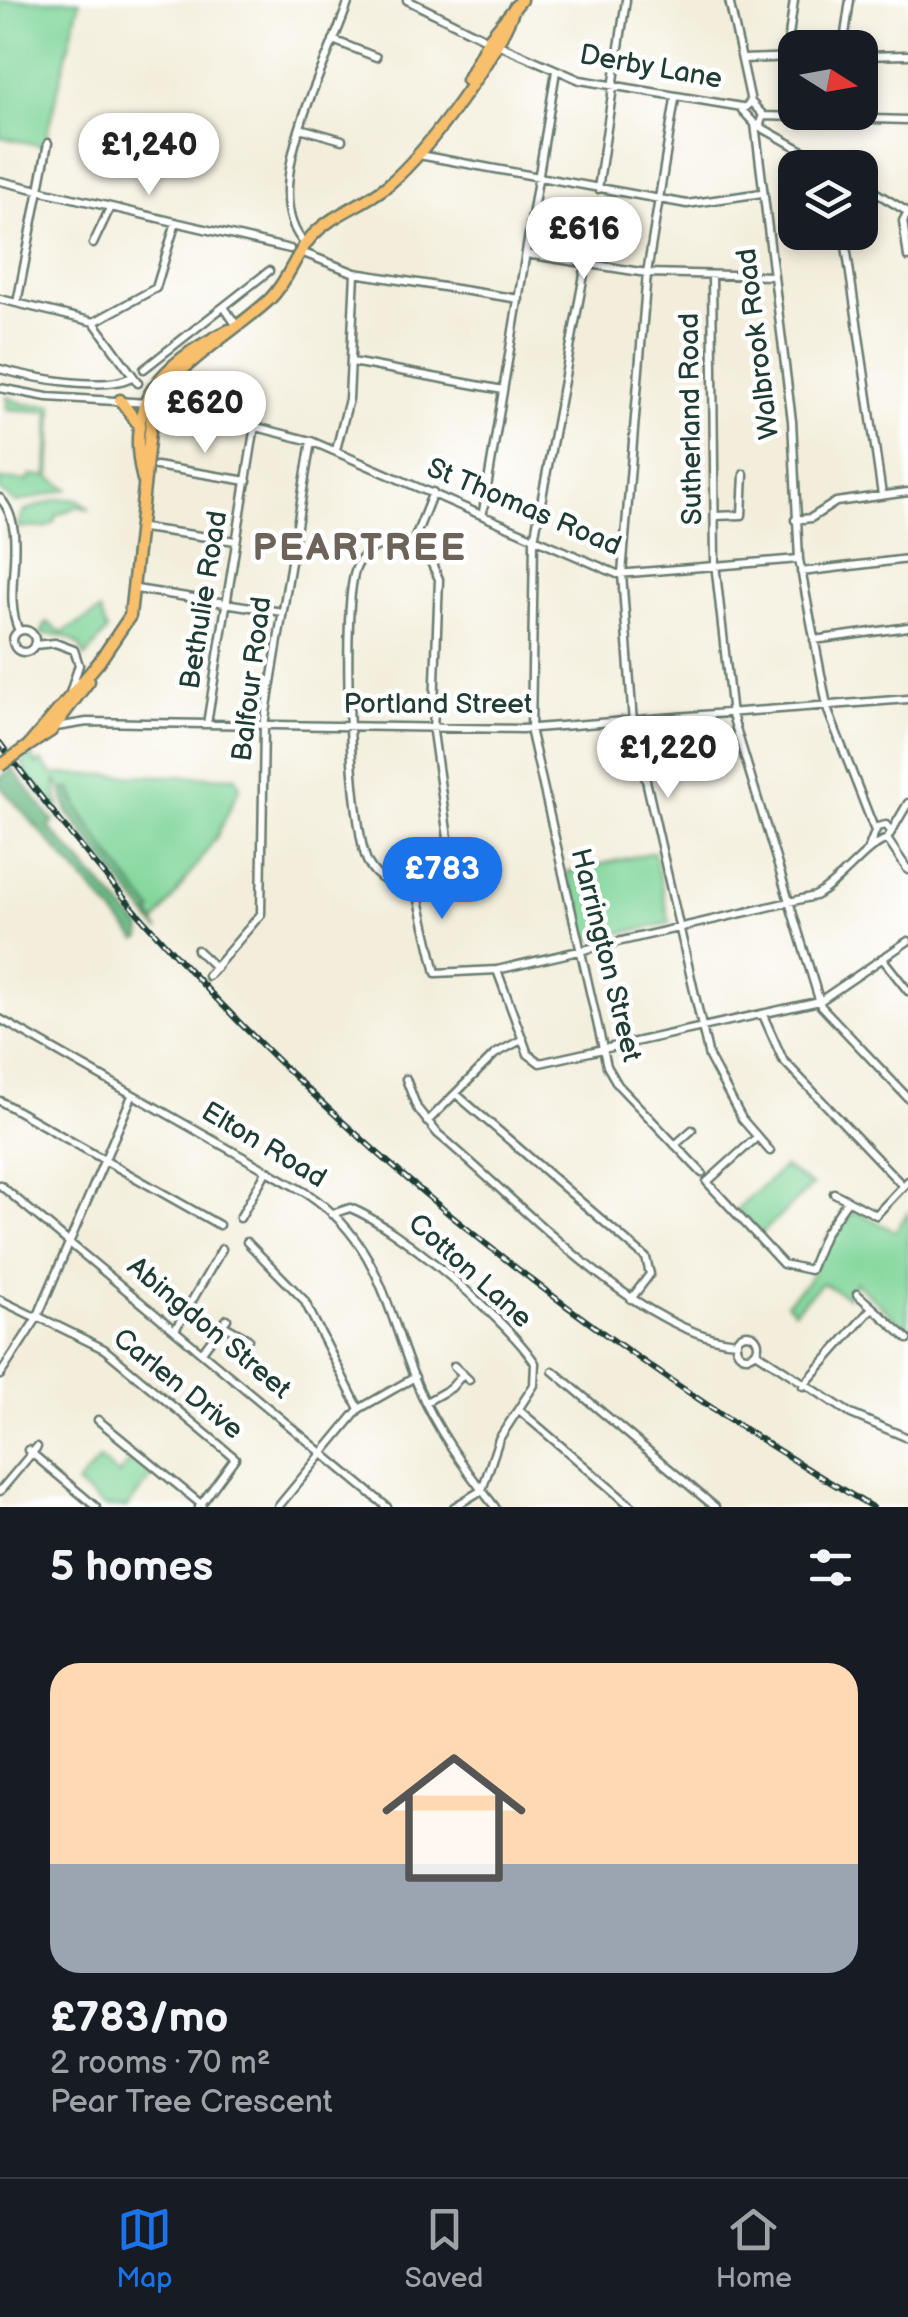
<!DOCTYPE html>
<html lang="en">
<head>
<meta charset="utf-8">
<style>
	:root { --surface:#171b24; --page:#20242c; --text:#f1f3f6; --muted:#9ea1a6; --line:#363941; --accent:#1a73e8 }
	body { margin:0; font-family:"Balsamiq Sans",sans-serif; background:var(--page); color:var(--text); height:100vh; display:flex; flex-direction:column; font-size:38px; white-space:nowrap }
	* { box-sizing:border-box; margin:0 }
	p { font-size:32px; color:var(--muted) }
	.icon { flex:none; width:55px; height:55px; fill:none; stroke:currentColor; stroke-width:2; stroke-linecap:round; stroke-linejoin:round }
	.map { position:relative; height:1507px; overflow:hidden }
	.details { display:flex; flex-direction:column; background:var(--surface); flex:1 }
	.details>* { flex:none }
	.needle { width:65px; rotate:101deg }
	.tools { position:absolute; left:778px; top:30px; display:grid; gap:20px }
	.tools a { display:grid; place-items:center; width:100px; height:100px; border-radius:20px; background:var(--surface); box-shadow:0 5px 15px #0003; font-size:50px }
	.price { position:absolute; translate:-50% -85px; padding:0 22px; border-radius:35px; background:#fff; color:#222; font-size:32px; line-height:65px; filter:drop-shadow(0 2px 5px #0008) }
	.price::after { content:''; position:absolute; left:50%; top:60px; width:30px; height:22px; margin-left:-15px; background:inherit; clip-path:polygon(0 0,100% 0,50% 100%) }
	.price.on { background:var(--accent); color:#fff }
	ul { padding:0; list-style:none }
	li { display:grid; align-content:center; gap:20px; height:530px; padding:0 50px }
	li span { display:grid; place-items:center; height:310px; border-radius:30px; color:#555 }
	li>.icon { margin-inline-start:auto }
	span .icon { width:180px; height:180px; fill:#fffc; stroke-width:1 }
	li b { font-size:42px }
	h2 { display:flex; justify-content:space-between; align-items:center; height:120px; padding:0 50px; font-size:42px }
	.menu { display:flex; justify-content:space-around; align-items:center; height:140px; border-top:2px solid var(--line); background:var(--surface); font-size:28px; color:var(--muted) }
	.menu a { display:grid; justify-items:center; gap:5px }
	.menu .on { color:var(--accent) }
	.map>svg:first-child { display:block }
</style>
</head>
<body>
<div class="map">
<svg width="908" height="1507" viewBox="0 0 908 1507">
	<rect width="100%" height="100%" fill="#fff"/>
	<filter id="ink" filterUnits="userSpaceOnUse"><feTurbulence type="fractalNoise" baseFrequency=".01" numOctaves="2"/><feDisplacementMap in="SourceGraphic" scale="20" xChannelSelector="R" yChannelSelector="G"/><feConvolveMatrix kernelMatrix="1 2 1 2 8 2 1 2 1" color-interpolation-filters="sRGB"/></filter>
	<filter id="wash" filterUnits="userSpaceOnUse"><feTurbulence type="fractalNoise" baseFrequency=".0048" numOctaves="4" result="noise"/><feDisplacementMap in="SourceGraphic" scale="40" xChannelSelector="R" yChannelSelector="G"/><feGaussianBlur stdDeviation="2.25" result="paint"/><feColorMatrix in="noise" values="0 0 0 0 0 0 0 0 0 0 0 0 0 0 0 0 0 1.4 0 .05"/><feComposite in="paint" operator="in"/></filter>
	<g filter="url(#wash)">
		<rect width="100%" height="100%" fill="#f3eedb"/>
		<path fill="#81d69a" stroke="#508a67" stroke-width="2.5" d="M0 0H80L44 146 0 137Z
			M7 397 25 404 53 405 50 477 68 489 16 503 0 491V479L29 481 30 476H47L50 412 7 409Z
			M58 499H79L90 510 78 506 57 515 54 523 44 528 17 527 24 511Z
			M100 611 107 631 85 658C80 636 61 635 41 634L47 622 62 633Z
			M32 754 36 765 41 761 52 774 236 777 240 787 217 836 154 925 68 813 66 796 55 779 60 816 26 773 22 761Z
			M654 852 670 923 584 941 567 872Z
			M784 1167 812 1186 761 1234 737 1209Z
			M855 1211 895 1231 908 1212V1330L855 1282 848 1297 822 1283 794 1311 786 1303 809 1280 829 1235Z
			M135 1454 156 1472 127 1507H104L77 1485 99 1459 118 1475Z"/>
		<path fill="#68b782" stroke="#447a5b" stroke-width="2.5" d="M12 768 54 822 49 827 142 929 141 938 137 940 0 786V778Z
			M71 789C75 812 135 888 153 911L150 914 159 931 68 813 62 790Z"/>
	</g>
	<g filter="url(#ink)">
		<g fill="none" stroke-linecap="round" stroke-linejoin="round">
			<g stroke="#697b6e" stroke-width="11">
				<path id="minor" d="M407 0 488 40
					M729 0 751 102 763 115 760 124
					M333 40 376 57
					M497 44 580 80 742 107
					M843 48 850 0
					M860 56 908 55
					M786 57 794 0
					M743 59 795 57
					M675 99 647 273 622 574 633 723 709 1057 742 1119 770 1151
					M751 102 742 110 755 124 834 168
					M763 116 908 120
					M755 124 792 421 799 559 828 711 875 831
					M300 128 342 140
					M419 155 687 204 762 193
					M0 181 290 249
					M860 183 908 212
					M598 189 626 0
					M908 212 903 221 908 257
					M844 232 882 495
					M93 244 110 208
					M305 244C254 190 331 58 349 0
					M301 252 355 273 519 299
					M526 254 647 273 773 276
					M586 264 534 540 531 733 607 1066 618 1085 702 1173
					M712 275 715 563 732 715 821 1006 908 1098
					M0 299 94 322 138 383
					M17 303 48 143
					M224 307 237 326
					M94 322 156 288 176 222
					M352 362 503 390
					M0 369C29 377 107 393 133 376
					M144 369 269 271
					M0 388 47 397 166 404 311 441 617 574 799 559
					M336 450 349 399 355 273
					M156 466 247 481
					M0 498C31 533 0 591 19 631
					M483 512 556 71
					M715 516 742 515 744 474
					M795 520 811 518 836 502 908 492
					M143 528 236 541
					M402 542 427 554 439 579 433 732 449 845 439 871 413 887C393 887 378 881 368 863 350 828 340 599 357 566 366 548 384 542 402 542Z
					M412 545 433 492
					M801 572 908 559
					M136 589 282 612
					M13 641a11 11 0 1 1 22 0a11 11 0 1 1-22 0Z
					M814 640 908 627
					M34 645 55 643 74 650 79 665 70 693
					M207 724 255 425
					M56 727 87 722 522 729 908 699
					M887 839 908 803
					M887 839 908 870
					M869 847 877 827 886 825 891 831
					M416 887 436 973 497 970 815 896C844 880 863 848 887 839
					M197 950 216 968
					M882 958 908 991
					M497 970 528 1054 540 1063 820 1001 908 941
					M208 976 261 914 264 725 311 441
					M763 1015 783 1060 903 1186
					M0 1019 308 1194C383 1244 387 1316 420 1391 438 1432 467 1472 495 1507
					M406 1079 417 1108 438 1134C514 1196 640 1336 737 1342
					M456 1094 646 1258 650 1274 631 1299
					M0 1101 219 1225
					M427 1122 495 1054 523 1039
					M757 1137 707 1182 783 1264 810 1270 825 1233 848 1200
					M675 1145 692 1130
					M0 1185 387 1507
					M834 1193 876 1215 908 1181
					M332 1214 350 1208C397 1226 507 1320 535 1363L534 1385 499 1439 482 1490
					M240 1218 267 1170
					M247 1242 304 1300 359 1409
					M857 1294 908 1339
					M0 1300 37 1318
					M37 1316 104 1349 235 1458 199 1507
					M223 1325 248 1339
					M175 1330 222 1249
					M736 1345a11 11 0 1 1 22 0a11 11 0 1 1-22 0Z
					M202 1352 227 1319
					M756 1352 851 1414 908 1438
					M454 1366 469 1380
					M553 1371 715 1507
					M0 1375 37 1318 132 1096
					M803 1386 872 1308
					M426 1402 451 1388 463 1374
					M519 1410 632 1507
					M98 1420 202 1505
					M28 1450 96 1507
					M0 1491 37 1447
					M278 1507 359 1409 415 1377
					M454 1507 482 1490"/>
			</g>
			<g stroke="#697b6e" stroke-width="15">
				<path id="highway" d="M467 80 488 40 521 0
					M120 400 139 425
					M143 480C123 401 163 362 229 330
					M28 746 99 662 130 616 152 413C162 373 239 329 270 299 289 280 295 254 312 236 335 212 364 205 388 185 430 149 496 58 515 6
					M28 746 51 731 89 681"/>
			</g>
			<use href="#minor" stroke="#fff" stroke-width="6"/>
			<use href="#highway" stroke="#f8bf6c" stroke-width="10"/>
			<g stroke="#1f3d34" stroke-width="6">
				<path id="rail" d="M0 743C234 1059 533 1310 872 1507"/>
			</g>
			<use href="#rail" stroke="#fff" stroke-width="2.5" stroke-dasharray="8" stroke-linecap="butt"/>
			<g stroke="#697b6e" stroke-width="15" stroke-linecap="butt">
				<path id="highway-bridge" d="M0 766 28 746"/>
			</g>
			<use href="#highway-bridge" stroke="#f8bf6c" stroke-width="10"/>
		</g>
	</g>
	<g text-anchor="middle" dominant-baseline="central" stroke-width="9" stroke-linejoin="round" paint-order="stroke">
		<g font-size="28" fill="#1f3d34" stroke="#fff">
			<text transform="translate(651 67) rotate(10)">Derby Lane</text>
			<text transform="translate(758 344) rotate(-97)">Walbrook Road</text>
			<text transform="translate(691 419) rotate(-91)">Sutherland Road</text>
			<text transform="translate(524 507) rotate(23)">St Thomas Road</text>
			<text transform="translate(204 600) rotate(-81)">Bethulie Road</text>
			<text transform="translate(252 679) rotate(-83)">Balfour Road</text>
			<text x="438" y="704">Portland Street</text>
			<text transform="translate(606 955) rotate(76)">Harrington Street</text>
			<text transform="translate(264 1145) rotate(31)">Elton Road</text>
			<text transform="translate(470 1271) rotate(42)">Cotton Lane</text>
			<text transform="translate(209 1328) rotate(40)">Abingdon Street</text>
			<text transform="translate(178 1384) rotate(39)">Carlen Drive</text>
		</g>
		<g font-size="38" font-weight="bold" letter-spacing="2.5" fill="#6d6358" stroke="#fff">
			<text x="360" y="548">PEARTREE</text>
		</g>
	</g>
</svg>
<div class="tools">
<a><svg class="needle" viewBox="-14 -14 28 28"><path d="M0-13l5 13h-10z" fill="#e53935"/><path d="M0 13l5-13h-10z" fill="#9ea1a6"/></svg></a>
<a><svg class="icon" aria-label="layers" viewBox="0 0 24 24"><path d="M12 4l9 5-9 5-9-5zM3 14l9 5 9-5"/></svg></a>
</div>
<b class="price" style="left:149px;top:198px">£1,240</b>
<b class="price" style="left:584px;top:282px">£616</b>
<b class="price" style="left:205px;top:456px">£620</b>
<b class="price" style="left:668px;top:801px">£1,220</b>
<b class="price on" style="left:442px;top:922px">£783</b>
</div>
<section class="details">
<h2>5 homes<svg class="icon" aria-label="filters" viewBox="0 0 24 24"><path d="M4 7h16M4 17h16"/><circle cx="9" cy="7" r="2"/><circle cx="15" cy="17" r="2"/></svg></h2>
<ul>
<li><span style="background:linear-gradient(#ffd9b3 65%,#9aa5b1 0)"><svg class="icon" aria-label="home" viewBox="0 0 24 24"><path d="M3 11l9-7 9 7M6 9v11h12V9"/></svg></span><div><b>£783/mo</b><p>2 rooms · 70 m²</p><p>Pear Tree Crescent</p></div></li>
</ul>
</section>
<nav class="menu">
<a class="on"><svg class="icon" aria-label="map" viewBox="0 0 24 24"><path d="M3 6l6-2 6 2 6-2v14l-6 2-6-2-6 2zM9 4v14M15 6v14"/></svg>Map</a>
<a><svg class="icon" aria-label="saved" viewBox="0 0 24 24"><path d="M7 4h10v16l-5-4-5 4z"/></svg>Saved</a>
<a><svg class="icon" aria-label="home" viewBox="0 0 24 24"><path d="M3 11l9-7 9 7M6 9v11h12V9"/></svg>Home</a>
</nav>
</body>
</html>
